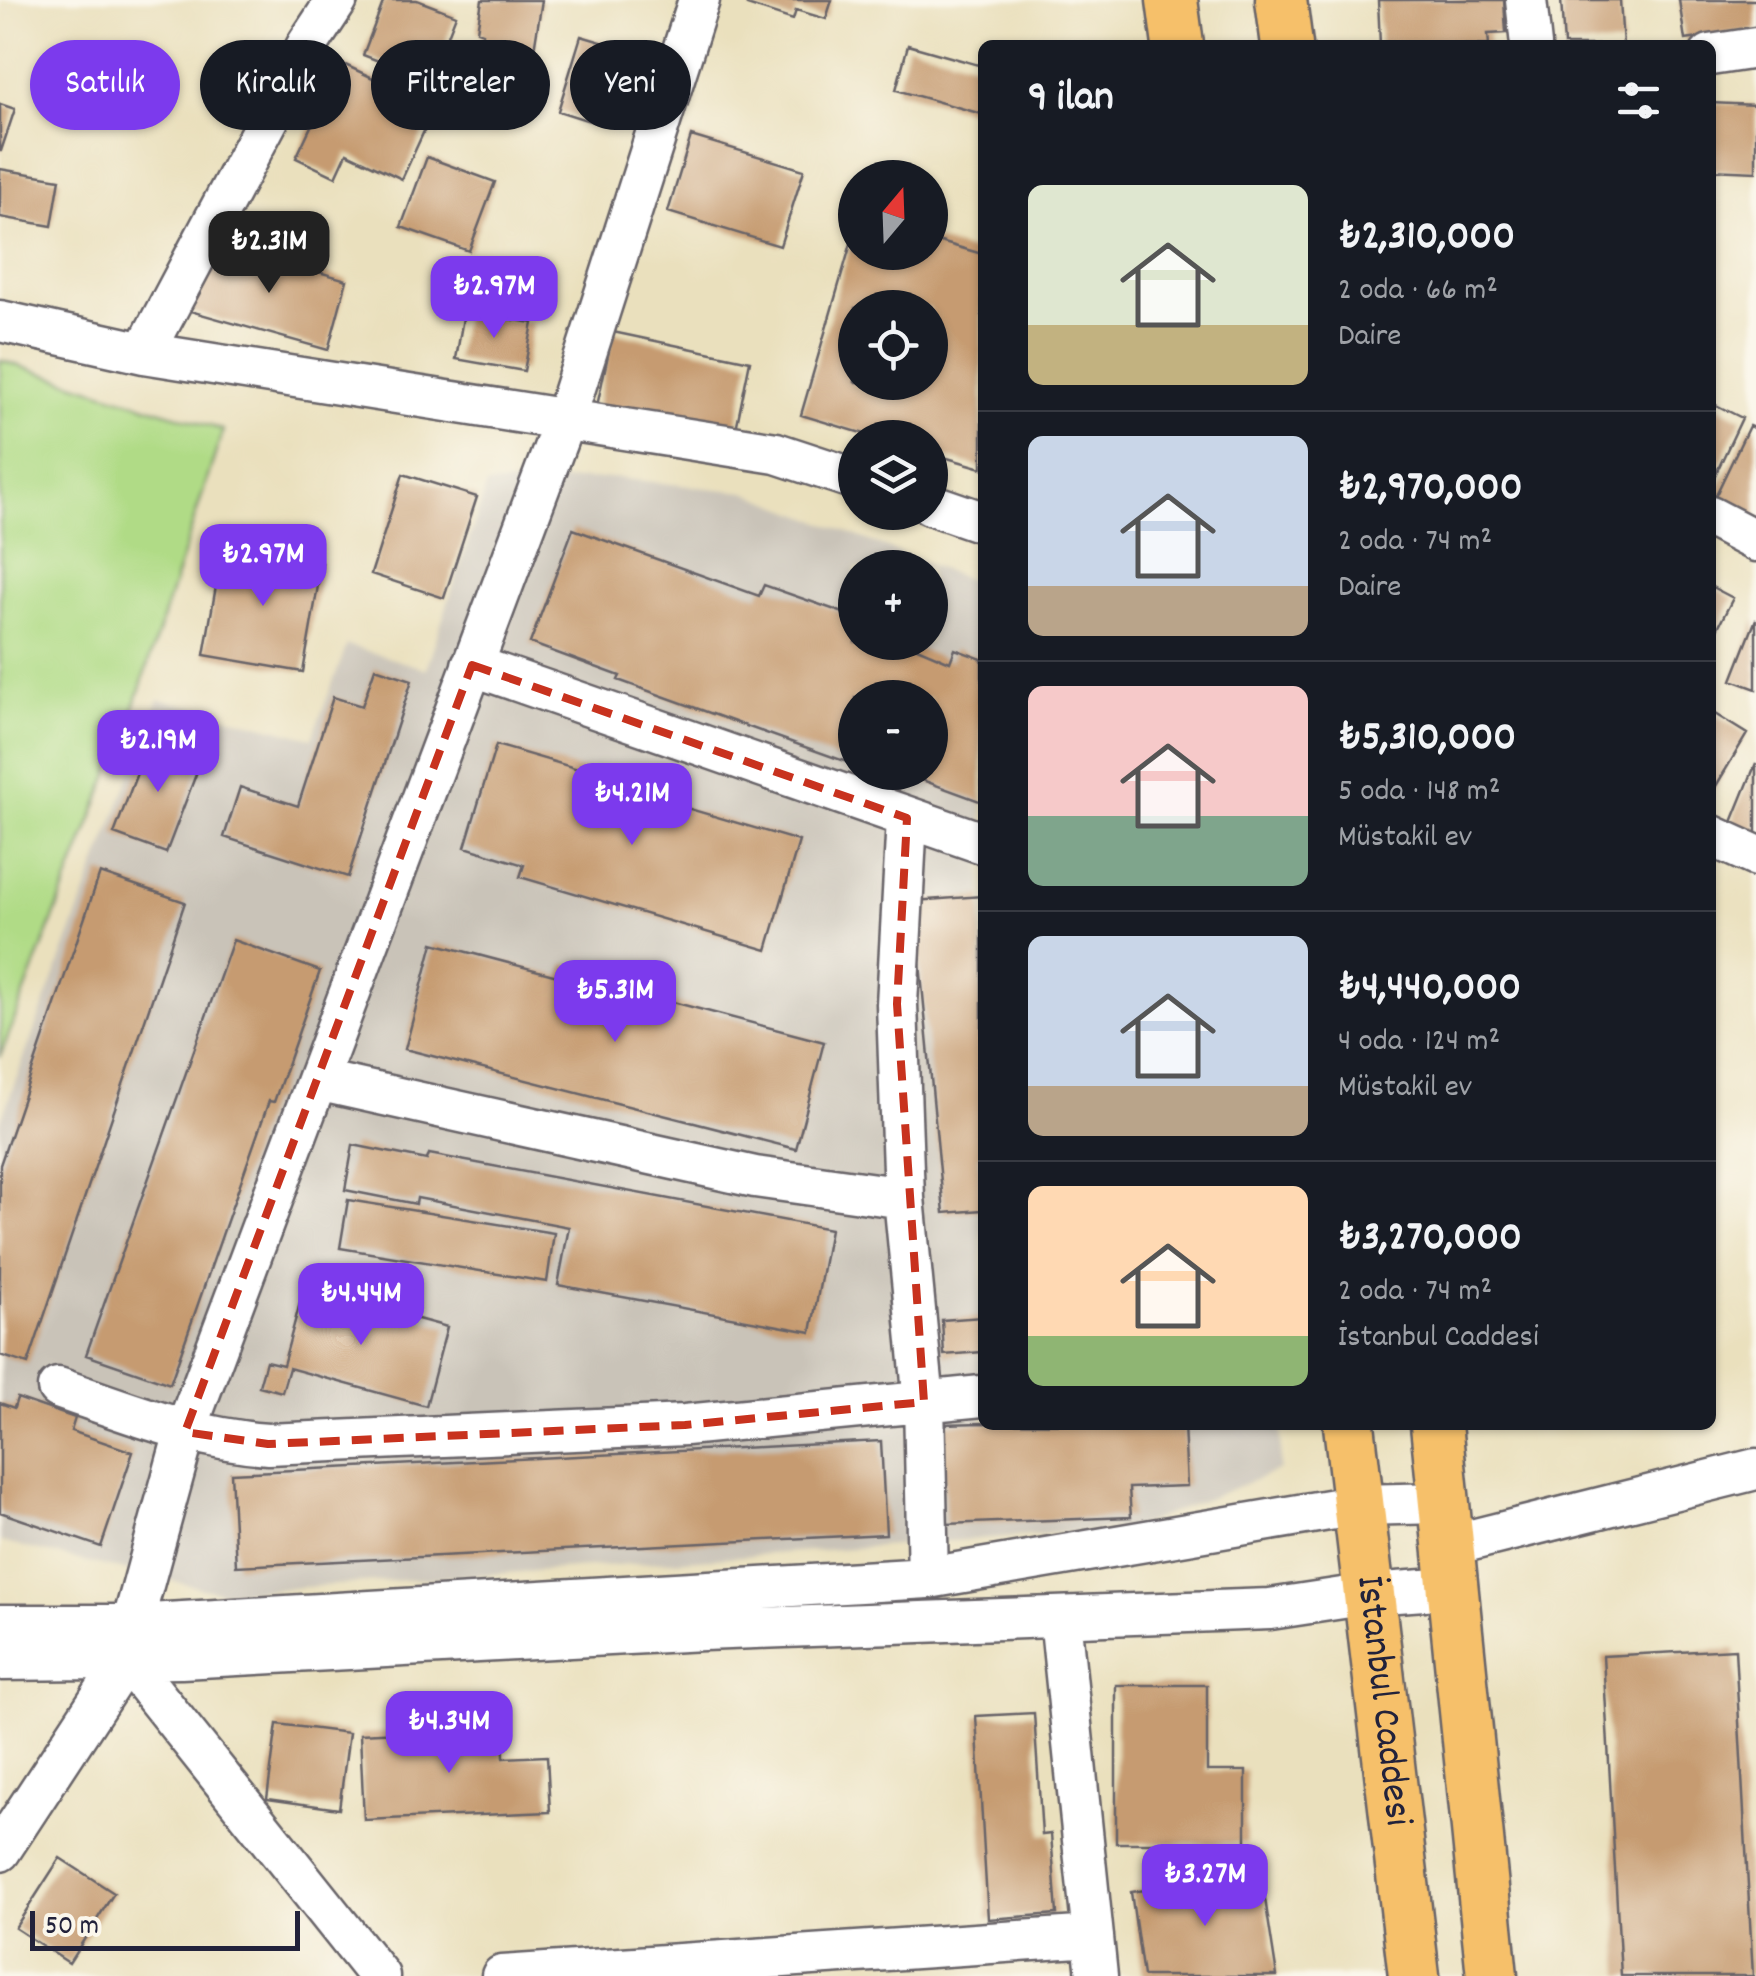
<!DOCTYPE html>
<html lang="tr">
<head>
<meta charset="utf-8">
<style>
	:root { --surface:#171b24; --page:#242831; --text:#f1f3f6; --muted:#9ea1a6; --line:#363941; --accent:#7c3aed }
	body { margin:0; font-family:Dekko,sans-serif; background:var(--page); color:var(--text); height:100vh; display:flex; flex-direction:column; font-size:38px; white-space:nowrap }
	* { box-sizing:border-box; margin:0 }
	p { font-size:32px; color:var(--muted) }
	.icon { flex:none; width:55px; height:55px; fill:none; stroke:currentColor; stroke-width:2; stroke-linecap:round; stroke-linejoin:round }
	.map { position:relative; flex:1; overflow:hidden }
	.details { position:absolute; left:978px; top:40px; width:738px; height:1390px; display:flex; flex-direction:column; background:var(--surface); border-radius:15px; box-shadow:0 2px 8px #0004 }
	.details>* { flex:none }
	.hud { position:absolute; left:30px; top:40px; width:798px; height:90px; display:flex; gap:20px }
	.needle { width:65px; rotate:19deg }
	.controls { position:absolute; left:838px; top:160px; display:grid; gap:20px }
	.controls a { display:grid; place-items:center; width:110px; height:110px; border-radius:50%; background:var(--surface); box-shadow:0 2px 8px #0004; font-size:50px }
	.scale { position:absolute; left:30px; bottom:25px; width:270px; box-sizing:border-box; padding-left:10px; border:5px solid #22223b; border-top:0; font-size:28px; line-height:35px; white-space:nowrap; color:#22223b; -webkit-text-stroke:8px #fbf7ec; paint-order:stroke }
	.price { position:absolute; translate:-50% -85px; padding:0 22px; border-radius:20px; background:var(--accent); color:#fff; font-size:32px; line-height:65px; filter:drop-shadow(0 2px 5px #0008) }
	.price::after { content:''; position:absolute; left:50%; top:60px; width:30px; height:22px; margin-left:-15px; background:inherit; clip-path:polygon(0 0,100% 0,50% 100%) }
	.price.selected { background:#222; color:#fff }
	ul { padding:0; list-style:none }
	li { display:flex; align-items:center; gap:30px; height:250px; padding:0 50px }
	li+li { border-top:2px solid var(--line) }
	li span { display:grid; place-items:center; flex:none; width:280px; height:200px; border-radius:15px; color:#555 }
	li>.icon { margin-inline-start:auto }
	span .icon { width:120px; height:120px; fill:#fffc; stroke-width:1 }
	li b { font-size:42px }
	h2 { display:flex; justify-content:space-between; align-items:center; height:120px; padding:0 50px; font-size:42px }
	.chip { padding:0 35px; border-radius:45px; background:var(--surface); box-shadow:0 2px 8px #0004; font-size:35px; line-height:90px }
	.chip.selected { background:var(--accent); color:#fff }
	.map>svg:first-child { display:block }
</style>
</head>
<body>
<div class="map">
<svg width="1756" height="1976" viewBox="0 0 1756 1976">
	<rect width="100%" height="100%" fill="#fbf7ec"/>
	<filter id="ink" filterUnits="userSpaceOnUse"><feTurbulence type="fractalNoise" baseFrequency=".01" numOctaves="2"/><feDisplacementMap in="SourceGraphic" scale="20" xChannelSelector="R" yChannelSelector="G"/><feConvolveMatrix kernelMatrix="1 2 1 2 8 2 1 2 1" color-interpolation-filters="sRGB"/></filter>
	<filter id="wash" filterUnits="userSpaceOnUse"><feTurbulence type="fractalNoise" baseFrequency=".0048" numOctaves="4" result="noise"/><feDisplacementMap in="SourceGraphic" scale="40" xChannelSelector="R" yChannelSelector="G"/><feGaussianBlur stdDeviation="2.25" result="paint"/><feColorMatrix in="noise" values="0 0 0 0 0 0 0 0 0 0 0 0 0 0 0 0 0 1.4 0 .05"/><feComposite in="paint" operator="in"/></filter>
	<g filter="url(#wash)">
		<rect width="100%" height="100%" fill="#eae0bd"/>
		<path fill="#c9c3b8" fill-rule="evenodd" d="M615 478 745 492 982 585V1425H1281L1280 1470 1133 1528 225 1593 0 1542V1122L159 699 312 738 347 645 426 669 487 485ZM855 568H930V642H855ZM855 698H930V772H855Z"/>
		<path fill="#b0db86" stroke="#697e60" stroke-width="2.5" d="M0 360 223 430 130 720 0 1057Z"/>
		<g id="blocks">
			<path fill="#c69b71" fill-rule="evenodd" d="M384 0H417L456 15 430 81 363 55Z
				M482 0H542L533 56 481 48 483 33 477 31Z
				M749 0H832L826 19 796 10 793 20 747 5Z
				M1378 0H1504L1506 33 1488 34 1489 45H1380Z
				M1561 0H1620L1623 45H1564Z
				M1679 0H1756V30L1685 40Z
				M581 36 625 49 602 125 558 111Z
				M908 45 982 66V114L896 90Z
				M341 63 435 107 402 179 347 153 336 177 296 158Z
				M1710 103 1756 105V172L1710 170Z
				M0 104 15 109 1 151H0Z
				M691 136 804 170 780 246 668 212Z
				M427 157 495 182 469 251 401 227Z
				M0 169 60 179 52 226 0 217Z
				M854 233 855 252H930V239L982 254V468L930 453V438H878L801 415ZM855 308H930V382H855Z
				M210 241 347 280 328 350 190 311Z
				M464 312 533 323 524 371 456 359Z
				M613 332 750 361 735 434 597 406Z
				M1710 402 1742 418 1710 486Z
				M1749 426 1756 429V519L1714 499Z
				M403 474 477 497 444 598 371 574Z
				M573 529 759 596 764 585 855 617V642H903L950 662 955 649 982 659V802L906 774 903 782 877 773 930 772V698H855V765L618 680 620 676 530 643Z
				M223 546 322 563 303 672 204 655Z
				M1710 586 1733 598 1710 643Z
				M1756 619V689L1732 680Z
				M375 668 412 680 348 877 224 837 240 787 298 806 333 697 362 706Z
				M1710 711 1747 734 1710 796Z
				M151 736 203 756 166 853 114 834Z
				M496 745 678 798 676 805 799 841 767 950 520 877 524 865 465 847Z
				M1756 763V838L1730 827Z
				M100 873 185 902 28 1364 0 1355V1165Z
				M982 896V1156H979L982 1210 944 1213 914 901Z
				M233 940 320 971 274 1102 269 1101 170 1384 86 1355Z
				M433 943 561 977 565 964 622 979 620 988 824 1042 796 1149 405 1049Z
				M353 1145 427 1160 429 1154 830 1229 811 1332 558 1285 569 1227 417 1198 416 1204 345 1190Z
				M348 1200 554 1233 547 1282 340 1248Z
				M304 1288 447 1327 426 1406 289 1368 282 1392 259 1386 266 1361 283 1365Z
				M982 1317V1352L944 1355 942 1320Z
				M17 1398 75 1418 71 1431 133 1452 101 1547 0 1512V1403L14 1408Z
				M982 1423 1184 1425 1187 1486 1129 1488 1131 1517 946 1524 942 1424Z
				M881 1441 886 1534 236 1566 231 1473Z
				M1735 1649 1753 1976H1621L1603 1656Z
				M1116 1685H1207V1771H1246V1843H1116Z
				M1034 1713 1042 1835 1051 1834 1057 1914 988 1919 976 1716Z
				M277 1724 349 1733 339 1809 267 1799Z
				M503 1727 504 1758 547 1756 550 1812 364 1820 360 1734Z
				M60 1858 114 1893 69 1963 15 1928Z
				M1261 1873 1277 1976H1143L1131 1892Z"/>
		</g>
	</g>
	<g filter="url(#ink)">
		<use href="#blocks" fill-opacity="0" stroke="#686468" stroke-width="2.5"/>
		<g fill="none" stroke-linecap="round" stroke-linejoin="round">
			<g stroke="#686468" stroke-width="45">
				<path id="minor" d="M1526 0 1531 45
					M1710 55 1756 48
					M0 321 144 353 776 453 855 479
					M144 353 308 44 337 0
					M930 504 982 522
					M1710 517 1756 541
					M472 665 982 843
					M907 818 897 1004 904 1198 924 1402 928 1578
					M1710 835 1756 856
					M317 1080 755 1177 904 1198
					M58 1388C128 1412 194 1439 268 1444L685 1425 982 1396
					M1448 1546 1756 1469
					M1060 1617 1097 1976
					M0 1625H132L928 1578 1358 1505 1443 1503
					M0 1660 181 1658 703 1630 1270 1609 1369 1594 1452 1588
					M0 1851 126 1659
					M379 1976 126 1659 132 1625 185 1432 565 419 699 0
					M502 1976 1093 1936"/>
			</g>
			<g stroke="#686468" stroke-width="55">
				<g id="major">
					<path d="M1172 0 1178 45"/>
					<path d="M1281 0 1287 45"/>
					<path id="s1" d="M1349 1425 1414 1976"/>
					<path d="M1436 1425 1492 1976"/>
				</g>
			</g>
			<use href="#minor" stroke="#fff" stroke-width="40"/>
			<use href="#major" stroke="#f6c06b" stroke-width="50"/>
		</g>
	</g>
	<path fill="none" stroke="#c8321e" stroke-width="8" stroke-dasharray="20 12" stroke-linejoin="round" d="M472 665 907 818 897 1004 924 1402 685 1425 268 1444 185 1432Z"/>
	<g text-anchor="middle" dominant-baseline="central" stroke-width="8" stroke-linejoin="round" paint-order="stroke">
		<g font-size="40" fill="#22223b" stroke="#fbf7ec">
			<text stroke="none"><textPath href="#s1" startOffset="278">İstanbul Caddesi</textPath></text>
		</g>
	</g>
</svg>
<div class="controls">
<a><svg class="needle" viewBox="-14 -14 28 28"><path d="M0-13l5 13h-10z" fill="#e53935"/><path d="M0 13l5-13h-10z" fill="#9ea1a6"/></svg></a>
<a><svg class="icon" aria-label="locate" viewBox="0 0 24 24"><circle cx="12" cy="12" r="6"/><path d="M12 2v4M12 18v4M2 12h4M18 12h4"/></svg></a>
<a><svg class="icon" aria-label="layers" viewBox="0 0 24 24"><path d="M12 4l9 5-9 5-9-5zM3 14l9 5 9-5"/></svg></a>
<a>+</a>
<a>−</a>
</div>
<div class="scale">50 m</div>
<b class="price selected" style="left:269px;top:296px">₺2.31M</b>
<b class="price" style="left:494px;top:341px">₺2.97M</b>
<b class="price" style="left:263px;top:609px">₺2.97M</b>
<b class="price" style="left:158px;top:795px">₺2.19M</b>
<b class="price" style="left:632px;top:848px">₺4.21M</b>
<b class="price" style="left:615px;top:1045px">₺5.31M</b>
<b class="price" style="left:361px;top:1348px">₺4.44M</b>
<b class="price" style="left:449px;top:1776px">₺4.34M</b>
<b class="price" style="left:1205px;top:1929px">₺3.27M</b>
<div class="hud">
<a class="chip selected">Satılık</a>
<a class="chip">Kiralık</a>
<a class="chip">Filtreler</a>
<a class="chip">Yeni</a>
</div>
<section class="details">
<h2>9 ilan<svg class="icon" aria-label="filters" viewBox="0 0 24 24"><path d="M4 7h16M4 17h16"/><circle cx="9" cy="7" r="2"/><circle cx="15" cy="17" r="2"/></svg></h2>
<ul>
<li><span style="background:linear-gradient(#dfe7d0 70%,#c2b280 0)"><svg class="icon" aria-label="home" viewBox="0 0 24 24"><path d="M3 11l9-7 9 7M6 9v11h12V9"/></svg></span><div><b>₺2,310,000</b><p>2 oda · 66 m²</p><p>Daire</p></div></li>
<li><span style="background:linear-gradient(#c9d6e8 75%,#b9a48a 0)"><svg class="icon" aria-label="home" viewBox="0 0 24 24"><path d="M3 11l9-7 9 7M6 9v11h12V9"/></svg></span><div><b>₺2,970,000</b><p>2 oda · 74 m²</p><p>Daire</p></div></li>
<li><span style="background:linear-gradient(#f6c9c9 65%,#7fa58c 0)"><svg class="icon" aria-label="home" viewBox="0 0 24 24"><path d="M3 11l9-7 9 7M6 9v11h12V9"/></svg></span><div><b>₺5,310,000</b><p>5 oda · 148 m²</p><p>Müstakil ev</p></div></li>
<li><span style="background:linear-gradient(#c9d6e8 75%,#b9a48a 0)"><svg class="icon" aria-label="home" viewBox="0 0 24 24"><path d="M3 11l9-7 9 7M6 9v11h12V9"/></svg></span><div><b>₺4,440,000</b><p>4 oda · 124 m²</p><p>Müstakil ev</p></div></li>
<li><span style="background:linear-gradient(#ffd9b3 75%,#8fb573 0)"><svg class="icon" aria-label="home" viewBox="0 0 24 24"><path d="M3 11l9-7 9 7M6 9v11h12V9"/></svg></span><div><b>₺3,270,000</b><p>2 oda · 74 m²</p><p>İstanbul Caddesi</p></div></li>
</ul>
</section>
</div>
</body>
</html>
